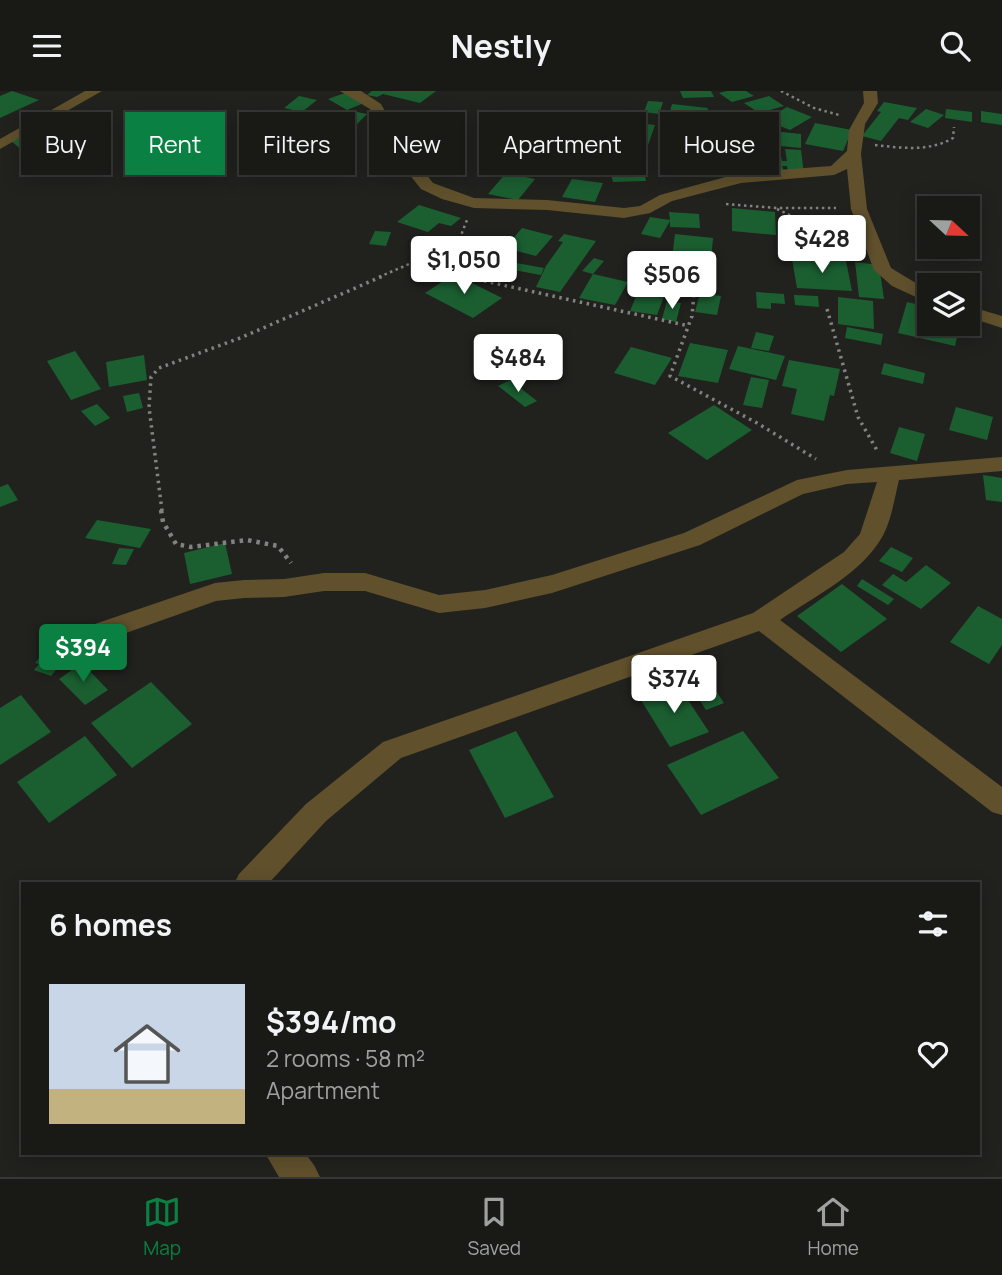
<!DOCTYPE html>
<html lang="en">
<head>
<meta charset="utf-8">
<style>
	:root { --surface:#191a16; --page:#262723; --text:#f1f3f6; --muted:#9fa1a1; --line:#373835; --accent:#0b8043 }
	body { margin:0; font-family:Manrope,sans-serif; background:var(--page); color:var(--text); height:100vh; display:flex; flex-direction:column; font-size:26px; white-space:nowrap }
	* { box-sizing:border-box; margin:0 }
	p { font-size:23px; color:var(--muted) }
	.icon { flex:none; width:38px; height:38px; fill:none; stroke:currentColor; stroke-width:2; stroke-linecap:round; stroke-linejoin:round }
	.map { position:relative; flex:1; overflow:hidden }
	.side { position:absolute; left:21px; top:791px; width:959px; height:273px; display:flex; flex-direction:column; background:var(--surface); border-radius:0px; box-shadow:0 4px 18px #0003,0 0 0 2px var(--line) }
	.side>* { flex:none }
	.banner { position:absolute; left:21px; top:21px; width:961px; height:63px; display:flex; gap:14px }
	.needle { width:46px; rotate:112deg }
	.tools { position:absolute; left:917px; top:105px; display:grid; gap:14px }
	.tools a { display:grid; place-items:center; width:63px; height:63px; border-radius:0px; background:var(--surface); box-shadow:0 4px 18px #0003,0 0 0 2px var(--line); font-size:35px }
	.price { position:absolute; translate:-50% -60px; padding:0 16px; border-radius:7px; background:#fff; color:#222; font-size:23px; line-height:46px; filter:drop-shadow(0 2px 4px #0008) }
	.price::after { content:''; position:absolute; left:50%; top:42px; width:21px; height:16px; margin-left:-10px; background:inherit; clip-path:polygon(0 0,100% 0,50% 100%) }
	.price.active { background:var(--accent); color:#fff }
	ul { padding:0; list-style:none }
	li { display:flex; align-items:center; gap:21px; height:175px; padding:0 28px }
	li span { display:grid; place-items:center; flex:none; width:196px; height:140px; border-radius:0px; color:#555 }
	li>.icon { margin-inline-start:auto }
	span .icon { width:84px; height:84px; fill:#fffc; stroke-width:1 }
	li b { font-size:30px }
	h2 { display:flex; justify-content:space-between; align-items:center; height:84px; padding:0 28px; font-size:30px }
	.pill { padding:0 24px; border-radius:0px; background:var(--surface); box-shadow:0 4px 18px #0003,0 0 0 2px var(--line); font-size:24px; line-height:63px }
	.pill.active { background:var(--accent); color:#fff }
	header { display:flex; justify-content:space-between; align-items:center; height:91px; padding:0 28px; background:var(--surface); font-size:32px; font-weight:700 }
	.menu { display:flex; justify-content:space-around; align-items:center; height:98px; border-top:2px solid var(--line); background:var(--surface); font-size:19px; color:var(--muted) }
	.menu a { display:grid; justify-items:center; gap:4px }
	.menu .active { color:var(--accent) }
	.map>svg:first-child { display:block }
</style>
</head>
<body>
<header><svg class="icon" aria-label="menu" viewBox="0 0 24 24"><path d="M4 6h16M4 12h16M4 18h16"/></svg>Nestly<svg class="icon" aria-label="search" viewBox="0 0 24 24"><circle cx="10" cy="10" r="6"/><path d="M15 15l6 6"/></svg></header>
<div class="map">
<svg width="1002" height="1086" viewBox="0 0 1002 1086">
	<rect width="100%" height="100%" fill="#21221e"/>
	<path fill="#1b5f31" d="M12 0 39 9 0 27V5Z
		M372 0H436L420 12 383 3 377 6 367 4Z
		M680 0H711L714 6 683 7Z
		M727 0H746L754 5 732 11 719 2Z
		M345 2 364 12 347 19 328 8Z
		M299 5 317 9 302 21 284 17Z
		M769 5 784 15 759 22 744 12Z
		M648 10 663 11 659 23 644 21Z
		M884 11 917 17 908 29 899 27 881 50 862 45 881 21 877 20Z
		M672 13 708 17 706 24 670 20Z
		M787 16 812 26 790 39 765 29Z
		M926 18 944 24 928 37 910 31Z
		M946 18 972 21V31L945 27Z
		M352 20 367 23 355 35 339 31Z
		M981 20 1002 23V34L981 31Z
		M623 30 655 34 648 54 616 50Z
		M815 32 852 39 843 60 805 53Z
		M60 33 68 38 49 45 41 39Z
		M772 40 801 43V57L770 54Z
		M521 43 530 49 538 46 549 53 541 56 553 64 525 72 516 66 528 62 514 63 505 57 515 53 507 48Z
		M31 44 48 57 28 64 11 50Z
		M677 56 698 59 693 75 671 72Z
		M712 57 780 60 782 70H787L785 58 801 59 804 83 788 82 787 75H782L784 80 714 77Z
		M643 76 646 90 613 91 611 84 628 83 626 77Z
		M506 82 535 88 518 109 488 103Z
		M572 88 603 92 595 111 562 106Z
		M419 114 461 127 451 135 439 132 428 141 397 131Z
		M732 117 775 121 776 144 732 140Z
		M669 121 699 123 700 137 670 136V130L660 147 641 143 650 126 670 129Z
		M522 137 553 145 536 165 505 157Z
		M375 140 391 141 386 155 369 153Z
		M564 143 596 150 560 201 536 196 546 175 563 151 558 150Z
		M675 143 713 147 711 170 672 167Z
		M476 150 499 163 475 176 452 162Z
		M594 167 604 170 593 183 582 180Z
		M495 168 544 177 541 184 491 175Z
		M792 168 846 170 852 200 797 197Z
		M855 171 879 174 884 208 859 206Z
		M454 183 502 207 473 227 425 202Z
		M593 183 628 191 615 214 579 207Z
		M640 196 666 200 657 224 630 220Z
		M756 201 784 203 785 213 771 212V218L757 217Z
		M700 202 721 205 717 224 695 221Z
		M794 204 818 205 819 216 795 214Z
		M838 206 873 210 874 238 838 233Z
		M667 210 681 212 676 231 662 228Z
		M907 211 929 216V233H960L955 255 898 242Z
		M847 236 883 243 881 254 845 247Z
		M756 241 774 245 769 260 751 257Z
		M690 252 728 259 718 292 678 285Z
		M738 255 785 265 776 289 729 278Z
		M631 256 672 267 655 294 614 282Z
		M75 260 101 298 71 309 47 270Z
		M144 264 147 289 109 296 106 271Z
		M789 269 840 278 834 305 830 304 824 330 791 323 797 298 782 295Z
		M884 272 925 282 923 293 881 283Z
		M751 286 769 289 762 317 743 314Z
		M510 289 537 310 525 316 498 295Z
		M139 302 143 317 127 321 123 305Z
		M97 313 110 327 95 335 81 320Z
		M714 314 752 339 707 369 668 342Z
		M956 316 993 326 987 349 949 339Z
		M899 336 925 343 917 370 890 362Z
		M983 384 1002 387V411L986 409Z
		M8 393 18 409 0 416V396Z
		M97 429 151 438 140 457 85 447Z
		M225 452 232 483 190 493 184 462Z
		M891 456 913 467 902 481 879 470Z
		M119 457 134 458 126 474 112 473Z
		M926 474 951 492 921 518 882 494 893 483 906 491Z
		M862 488 894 508 888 514 857 495Z
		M842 493 887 528 841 561 797 525Z
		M978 515 1002 528V554L989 573 950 551Z
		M67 535 87 542 51 585 34 579 39 573 35 572Z
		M82 572 108 599 85 614 59 588Z
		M700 576 724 612 706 619 683 583Z
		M151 591 192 633 132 677 91 632Z
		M677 592 709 641 670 656 639 606Z
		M21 604 51 641 0 674V617Z
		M516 640 554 706 505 727 469 659Z
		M743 640 779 687 701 724 667 674Z
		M85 645 117 684 49 732 17 691Z"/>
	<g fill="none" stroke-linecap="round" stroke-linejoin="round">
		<path stroke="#828380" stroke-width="2.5" stroke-dasharray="2.5 3.5" stroke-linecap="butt" d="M781 0 814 17 839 24
			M875 54C902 57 929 61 953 47L954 36
			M726 113 776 117H836
			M777 118 848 152
			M431 165 475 186
			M676 169 692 186
			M379 186 458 152 467 129"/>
		<path stroke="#828380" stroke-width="3.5" stroke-dasharray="2.5 4.5" stroke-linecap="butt" d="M471 185 480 189 689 235
			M690 185 695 190 692 225 670 285 757 332 816 368
			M827 218 858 326 878 361
			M162 420 149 316 151 286 159 277 240 247 383 185"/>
		<path stroke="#828380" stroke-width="4.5" stroke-dasharray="3.5 5" stroke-linecap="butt" d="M161 419 163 431 176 453 191 456 247 449 278 455 291 472"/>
		<path fill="#60502c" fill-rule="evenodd" d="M85 0H102L0 58V48Z
			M340 0H361L381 13 408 61 433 92 474 107 547 109 624 117 640 115 660 104 740 82 831 75 847 60 849 39 864 12 863 0H877L878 12 865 33 861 63 867 118 891 177 929 200V212L892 195 874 179 851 118 847 78 834 84 741 92 672 110 650 122 624 127 547 119 474 117 442 108 421 98 393 63 370 18Z
			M968 215 1002 225V237L968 226Z
			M1002 366V380L899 389C894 409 891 434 879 451 857 485 812 507 780 529L1002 696V724L992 721 759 540 401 667 326 730 268 793H234L239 783 306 713 383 651 753 522 844 461 860 443 877 391 847 393 803 403 700 454 552 502 485 517 439 522 365 500H324L284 506 244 507 216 510 98 552 89 549 86 542 89 535 215 492 244 489 284 488 324 482H365L439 504 485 499 552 484 684 442 797 389 847 379Z
			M265 1062H305L314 1074 320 1086H279Z"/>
	</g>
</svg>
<div class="tools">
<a><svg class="needle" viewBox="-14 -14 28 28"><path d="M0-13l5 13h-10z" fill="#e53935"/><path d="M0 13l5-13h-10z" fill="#9fa1a1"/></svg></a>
<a><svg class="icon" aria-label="layers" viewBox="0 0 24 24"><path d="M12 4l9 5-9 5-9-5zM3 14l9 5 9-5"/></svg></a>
</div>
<b class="price" style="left:822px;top:184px">$428</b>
<b class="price" style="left:464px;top:205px">$1,050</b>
<b class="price" style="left:672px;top:220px">$506</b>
<b class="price" style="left:518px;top:303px">$484</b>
<b class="price active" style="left:83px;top:593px">$394</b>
<b class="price" style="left:674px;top:624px">$374</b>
<div class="banner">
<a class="pill">Buy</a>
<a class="pill active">Rent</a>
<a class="pill">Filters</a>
<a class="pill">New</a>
<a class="pill">Apartment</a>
<a class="pill">House</a>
</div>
<section class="side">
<h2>6 homes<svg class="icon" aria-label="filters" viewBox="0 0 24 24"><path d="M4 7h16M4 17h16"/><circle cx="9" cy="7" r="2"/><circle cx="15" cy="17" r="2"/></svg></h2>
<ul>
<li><span style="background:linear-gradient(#c9d6e8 75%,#c2b280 0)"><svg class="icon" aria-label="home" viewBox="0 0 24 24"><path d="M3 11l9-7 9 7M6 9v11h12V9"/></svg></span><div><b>$394/mo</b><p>2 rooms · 58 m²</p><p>Apartment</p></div><svg class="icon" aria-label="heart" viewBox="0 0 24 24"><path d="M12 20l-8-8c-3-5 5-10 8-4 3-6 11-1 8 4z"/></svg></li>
</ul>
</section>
</div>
<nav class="menu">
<a class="active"><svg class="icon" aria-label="map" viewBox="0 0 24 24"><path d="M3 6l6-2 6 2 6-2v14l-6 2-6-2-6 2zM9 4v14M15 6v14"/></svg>Map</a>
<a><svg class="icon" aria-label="saved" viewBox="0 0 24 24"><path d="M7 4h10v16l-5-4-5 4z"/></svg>Saved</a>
<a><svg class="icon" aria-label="home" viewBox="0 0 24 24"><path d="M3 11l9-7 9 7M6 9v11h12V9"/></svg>Home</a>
</nav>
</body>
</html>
